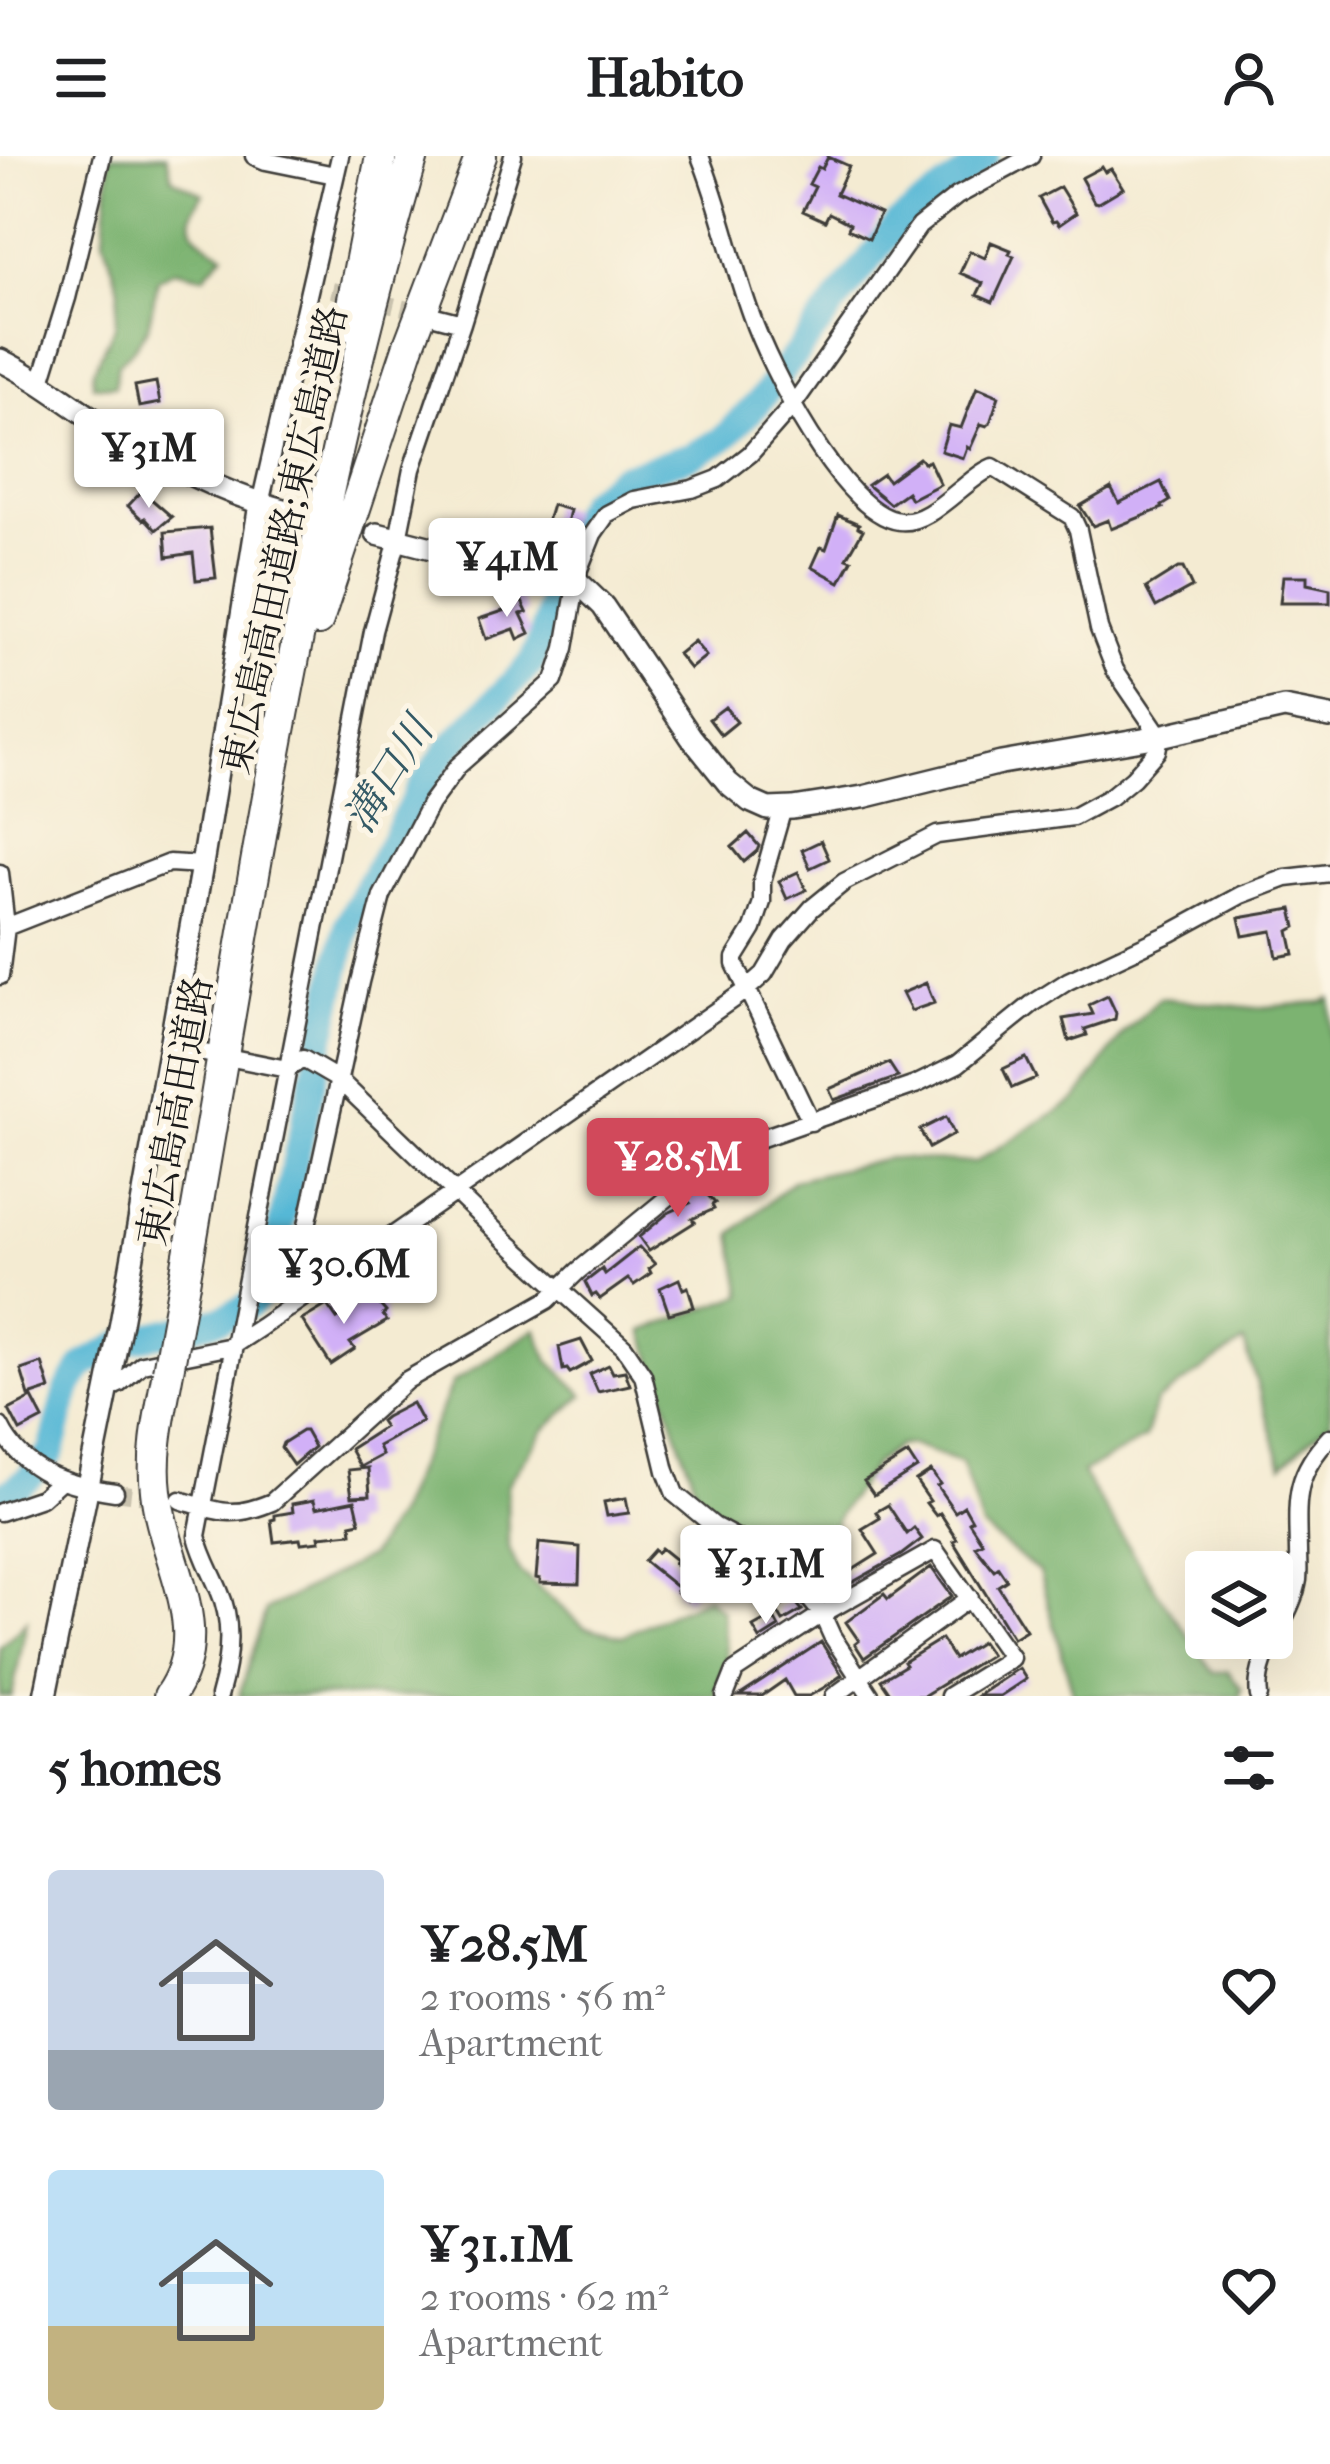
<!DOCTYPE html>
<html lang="en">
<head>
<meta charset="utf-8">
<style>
	:root { --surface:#fff; --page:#f6f6f6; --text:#202124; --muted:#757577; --accent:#d1495b }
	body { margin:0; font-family:"IM FELL French Canon","Noto Serif JP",serif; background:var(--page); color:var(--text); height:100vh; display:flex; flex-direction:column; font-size:45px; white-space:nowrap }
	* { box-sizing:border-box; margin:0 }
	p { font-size:39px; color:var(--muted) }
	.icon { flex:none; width:66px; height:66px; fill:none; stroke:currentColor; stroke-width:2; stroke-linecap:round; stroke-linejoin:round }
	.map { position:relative; height:1540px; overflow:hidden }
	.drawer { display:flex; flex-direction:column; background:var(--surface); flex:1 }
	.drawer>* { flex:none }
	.fabs { position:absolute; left:1185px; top:1395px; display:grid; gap:24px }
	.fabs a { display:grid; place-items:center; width:108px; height:108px; border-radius:12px; background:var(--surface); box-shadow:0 12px 48px #0002; font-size:60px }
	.price { position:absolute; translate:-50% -102px; padding:0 27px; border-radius:12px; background:#fff; color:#222; font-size:39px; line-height:78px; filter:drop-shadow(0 3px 6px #0008) }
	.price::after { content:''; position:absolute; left:50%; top:72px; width:36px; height:27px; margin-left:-18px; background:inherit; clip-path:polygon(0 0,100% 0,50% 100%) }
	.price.selected { background:var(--accent); color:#fff }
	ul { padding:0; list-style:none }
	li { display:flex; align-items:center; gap:36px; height:300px; padding:0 48px }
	li span { display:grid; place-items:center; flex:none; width:336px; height:240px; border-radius:12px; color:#555 }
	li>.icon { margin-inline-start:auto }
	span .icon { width:144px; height:144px; fill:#fffc; stroke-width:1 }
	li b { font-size:51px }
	h2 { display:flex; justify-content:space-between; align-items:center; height:144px; padding:0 48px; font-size:51px }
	header { display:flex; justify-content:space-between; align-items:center; height:156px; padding:0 48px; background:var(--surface); font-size:54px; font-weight:700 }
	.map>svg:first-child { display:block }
</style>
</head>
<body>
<header><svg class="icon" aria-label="menu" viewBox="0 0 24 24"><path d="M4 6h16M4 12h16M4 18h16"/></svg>Habito<svg class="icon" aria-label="person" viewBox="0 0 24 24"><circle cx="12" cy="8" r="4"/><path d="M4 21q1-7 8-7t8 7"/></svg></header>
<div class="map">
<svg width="1330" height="1540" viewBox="0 0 1330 1540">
	<rect width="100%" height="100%" fill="#fcf5e5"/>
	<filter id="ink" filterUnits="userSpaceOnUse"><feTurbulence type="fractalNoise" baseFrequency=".00833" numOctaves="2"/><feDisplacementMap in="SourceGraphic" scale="24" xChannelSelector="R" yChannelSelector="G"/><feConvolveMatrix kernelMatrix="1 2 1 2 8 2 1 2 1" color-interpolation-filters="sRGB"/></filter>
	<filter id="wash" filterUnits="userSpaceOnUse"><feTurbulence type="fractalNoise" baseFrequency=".004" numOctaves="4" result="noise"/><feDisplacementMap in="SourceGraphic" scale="48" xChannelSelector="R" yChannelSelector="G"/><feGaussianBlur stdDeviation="2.7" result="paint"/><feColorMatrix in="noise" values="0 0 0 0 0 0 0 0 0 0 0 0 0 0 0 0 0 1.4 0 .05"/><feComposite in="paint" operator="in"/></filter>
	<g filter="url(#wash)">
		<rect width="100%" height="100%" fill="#f4ebd2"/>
		<path fill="#7bb371" stroke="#4c6846" stroke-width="3" d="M110 0H167L172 22 203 38C179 68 195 84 224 97L204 120 175 114 158 123 148 171 134 192 118 208 115 230 93 229V214L115 170 119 133 104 82Z
			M1160 842 1255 852 1323 846 1330 842V1265L1282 1309 1244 1186 1156 1246 1145 1282 1082 1317 1158 1437 1214 1517 1228 1515 1242 1533 1240 1540H1074L1039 1416 982 1372 962 1307 911 1289H899L875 1307 839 1358 822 1395 796 1408 699 1343 643 1175 743 1139 732 1078 794 1024 889 1002 974 1007 1077 943 1123 878Z
			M536 1173 549 1205 584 1239 545 1273 507 1329 508 1390 519 1415 584 1471 622 1480 707 1441 722 1455 727 1504 715 1540H239L266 1454 370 1400 397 1357 452 1227Z
			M27 1465 12 1540H0V1491Z"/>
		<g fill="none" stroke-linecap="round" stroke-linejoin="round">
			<path stroke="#57b8d6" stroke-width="27" d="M0 1339 9 1336 28 1322 51 1297 68 1233 85 1208 128 1185 221 1163 251 1148 267 1132 348 767 420 633 448 593 532 507 547 466 561 397 575 368 589 346 621 321 691 300 723 283 758 247 897 68 963 20 986 0"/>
		</g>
		<g id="blocks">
			<path fill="#d1b0f7" d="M828 1 849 10 836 38 880 58 869 83 848 73 850 68 829 57 825 65 803 55 815 31 809 28 818 11 822 13Z
				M1102 11 1105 16 1111 13 1123 32 1098 47 1094 46 1081 22Z
				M1060 31 1076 57 1059 69 1056 65 1052 66 1039 42Z
				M991 86 1011 94 1009 98 1014 100 993 146 977 139 983 127 960 117 970 95 985 102Z
				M156 226 160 247 139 251 135 230Z
				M977 231 999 240 990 267 987 270 981 268 970 293 967 291 963 302 941 295 949 269 961 272Z
				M919 302 924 307 929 305 940 328 911 343 907 336 890 348 867 329 883 318 888 325Z
				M1161 326 1170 345 1162 350 1163 352 1111 373 1108 364 1093 370 1080 350 1111 332 1119 347Z
				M142 335 172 361 156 374 145 362 143 364 128 350Z
				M552 349 570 354 565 375 557 373 547 404 538 402 537 398Z
				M838 359 859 368 858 371 863 374 847 402 852 404 840 426 812 411 821 391 826 393Z
				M210 372 216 422 196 424 193 397 167 401 165 376Z
				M1178 412H1183L1192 431 1156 451 1146 432Z
				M1283 420H1307V428L1330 433V447H1280Z
				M518 437 527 456 521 458 530 477 518 483 514 473 486 483 479 463 512 452 507 442Z
				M694 485 706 500 690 513 678 498Z
				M725 551 737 566 721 579 709 563Z
				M748 677 759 690 757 695 744 706 732 691Z
				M821 685 829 703 810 712 802 694Z
				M798 716 806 734 787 743 779 725Z
				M1292 753 1296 771 1289 775 1294 798 1277 801 1272 775 1243 780 1239 762Z
				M926 827 934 847 911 855 902 837Z
				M1108 840 1116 857 1115 863 1085 873 1087 879 1069 885 1063 863 1093 858 1089 849Z
				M1026 902 1036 922 1012 932 1003 913Z
				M889 907 898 921 834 944 829 933Z
				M946 961 954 978 929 992 920 974Z
				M701 1032 715 1047 712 1049 714 1053 692 1063 695 1066 649 1095 639 1081 668 1057 690 1047 686 1043Z
				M639 1091 655 1108 649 1113 651 1117 634 1129 628 1123 600 1143 596 1138 592 1140 585 1126 602 1113 605 1118Z
				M679 1123 683 1133 688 1131 694 1151 669 1158 660 1132Z
				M367 1140H372L386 1156 383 1159 387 1165 350 1187 355 1193 331 1209 302 1164 327 1149 337 1163Z
				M581 1184 592 1205 570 1217 567 1213 563 1214 559 1191Z
				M42 1207 50 1233 29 1240 21 1214Z
				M609 1209 613 1217 625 1215 630 1229 598 1236 590 1218Z
				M32 1242 43 1263 20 1275 9 1254Z
				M412 1247 422 1266 378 1290 382 1299 360 1311 350 1293 384 1271 380 1265 385 1261Z
				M302 1275H305L314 1291 293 1309 281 1292 283 1287Z
				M908 1298 917 1312 874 1339 864 1325Z
				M368 1312 370 1339 352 1340 348 1314Z
				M931 1315 940 1328 937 1330 955 1356 964 1350 972 1364 969 1366 982 1386 975 1390 994 1414 998 1411 1007 1424 998 1430 1026 1474 1013 1482 953 1385 957 1383 940 1357 936 1360 926 1347 930 1345 916 1325Z
				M626 1342 629 1357 607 1360 604 1346Z
				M314 1344 316 1352 355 1344 360 1366 351 1368 352 1377 319 1380 320 1385 301 1387 300 1383 274 1386 271 1364 275 1363V1359L293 1356 292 1348Z
				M888 1349 907 1378 914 1372 922 1383 901 1399 837 1435 832 1427 878 1398 862 1373 880 1362 876 1356Z
				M539 1387 580 1391 579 1428 540 1427V1423L536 1422Z
				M661 1392 676 1404 674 1407 701 1426 687 1444 676 1435 678 1432 644 1405 654 1394 657 1397Z
				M931 1411 952 1440 864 1502 855 1488 859 1485 846 1466 884 1438 888 1443Z
				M793 1443 802 1454 783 1465 776 1453Z
				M773 1460 779 1471 760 1483 753 1471Z
				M941 1483 954 1503 981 1486 990 1499 923 1540H892L881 1524 906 1509 904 1506Z
				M821 1486 842 1519 825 1531 809 1540H794L785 1524 762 1540H739Z
				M1019 1512 1026 1523 1000 1540H977Z"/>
		</g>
	</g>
	<g filter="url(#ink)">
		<use href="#blocks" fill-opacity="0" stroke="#3c3b37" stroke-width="3"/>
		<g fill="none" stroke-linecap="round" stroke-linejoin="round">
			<path stroke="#c9c2ae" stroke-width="16" stroke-dasharray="16 8" stroke-linecap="butt" d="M332 134 428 158
				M115 1336 162 1342"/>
			<g stroke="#3c3b37" stroke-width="21">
				<path id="minor" d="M254 0 266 5 335 19
					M435 160 462 167
					M41 226 67 142 102 0
					M260 348 340 0
					M783 652 762 725V746L753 773 735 802V808L811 966
					M0 717 6 771 0 820
					M6 771 169 707 202 709
					M169 889 209 898
					M237 903 287 913 303 903 339 924 505 1084 624 1191 643 1219 666 1315 675 1338 714 1370 770 1400 786 1414 822 1458 832 1480 871 1540
					M289 1152 360 826 382 740 430 648 458 610 554 525 565 492 579 413 593 378 607 358 634 344 692 333 718 323 750 298 793 249 919 70 957 40 1031 0
					M108 1233 119 1228 142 1208 232 1190 261 1171 746 834 764 818 784 784 812 752 844 726 937 679 1073 661 1110 641 1133 622 1157 595 1160 580 1115 514 1099 473 1078 374 1072 361 993 311C964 323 931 370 899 365 842 357 769 211 751 159 732 107 721 52 700 0
					M0 1270C23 1317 66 1329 115 1336
					M180 1344C220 1356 232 1363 272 1346L407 1224 548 1144 578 1115 705 1011 759 983 915 929 958 908 1032 848 1068 825 1171 777 1241 739 1286 722 1330 717
					M0 1356 41 1342 60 1325
					M219 1540C229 1506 234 1467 219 1434 211 1415 202 1400 197 1380L373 475 398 383 412 313 462 167 513 0
					M725 1540 735 1515 822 1458 935 1394 1011 1502 949 1540
					M834 1540 970 1442
					M1259 1540C1253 1500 1292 1463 1298 1424 1299 1415 1298 1404 1298 1395 1297 1344 1293 1320 1330 1281"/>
			</g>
			<g stroke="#3c3b37" stroke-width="26">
				<path id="tertiary" d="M0 204C37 222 68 247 102 269 164 307 225 340 296 357
					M377 378 498 409 577 425 603 450 691 581 728 627 750 645 768 653 793 652 863 641 1001 607 1160 580 1284 552 1330 561
					M45 1540 121 1167 202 709 260 348"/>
			</g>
			<g stroke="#3c3b37" stroke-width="34">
				<path id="motorway" d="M348 169 381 0
					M318 464 409 189 481 0
					M184 1127C250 750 305 368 413 0
					M168 1215C161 1255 151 1295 156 1335 163 1405 216 1474 169 1540"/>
			</g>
			<use href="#minor" stroke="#fff" stroke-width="16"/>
			<use href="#tertiary" stroke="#fff" stroke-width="21"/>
			<use href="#motorway" stroke="#fff" stroke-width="30"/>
			<g stroke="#3c3b37" stroke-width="34" stroke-linecap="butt">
				<path id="motorway-bridge" d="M168 1215 184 1127"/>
			</g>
			<use href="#motorway-bridge" stroke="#fff" stroke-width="30"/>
		</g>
	</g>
	<g text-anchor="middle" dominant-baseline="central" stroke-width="10" stroke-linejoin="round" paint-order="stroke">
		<g font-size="39" fill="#1c1c1c" stroke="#fcf5e5">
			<text transform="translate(284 384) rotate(-78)">東広島高田道路;東広島道路</text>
			<text transform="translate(175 955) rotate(-80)">東広島高田道路</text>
		</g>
		<g font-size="42" font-style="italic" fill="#345a66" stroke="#fcf5e5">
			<text transform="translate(389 619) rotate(-58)">溝口川</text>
		</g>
	</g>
</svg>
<div class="fabs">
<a><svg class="icon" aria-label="layers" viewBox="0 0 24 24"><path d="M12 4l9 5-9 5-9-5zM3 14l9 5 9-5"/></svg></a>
</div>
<b class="price" style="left:149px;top:355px">¥31M</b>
<b class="price" style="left:507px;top:464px">¥41M</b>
<b class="price selected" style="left:678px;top:1064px">¥28.5M</b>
<b class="price" style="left:344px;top:1171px">¥30.6M</b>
<b class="price" style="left:766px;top:1471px">¥31.1M</b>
</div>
<section class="drawer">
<h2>5 homes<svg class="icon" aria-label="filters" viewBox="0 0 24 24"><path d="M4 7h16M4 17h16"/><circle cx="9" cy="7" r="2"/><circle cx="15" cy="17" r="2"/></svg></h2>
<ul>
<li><span style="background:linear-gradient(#c9d6e8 75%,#9aa5b1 0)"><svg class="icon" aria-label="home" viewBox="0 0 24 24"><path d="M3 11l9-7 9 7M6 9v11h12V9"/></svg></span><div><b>¥28.5M</b><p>2 rooms · 56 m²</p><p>Apartment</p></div><svg class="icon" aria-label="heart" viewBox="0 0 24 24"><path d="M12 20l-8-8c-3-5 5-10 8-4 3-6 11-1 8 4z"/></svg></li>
<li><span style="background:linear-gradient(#bfe0f5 65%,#c2b280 0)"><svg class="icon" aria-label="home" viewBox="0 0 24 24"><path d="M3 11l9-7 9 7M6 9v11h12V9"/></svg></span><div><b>¥31.1M</b><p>2 rooms · 62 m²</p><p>Apartment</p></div><svg class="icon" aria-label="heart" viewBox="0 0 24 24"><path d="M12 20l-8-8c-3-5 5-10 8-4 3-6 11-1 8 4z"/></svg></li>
</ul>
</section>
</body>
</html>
